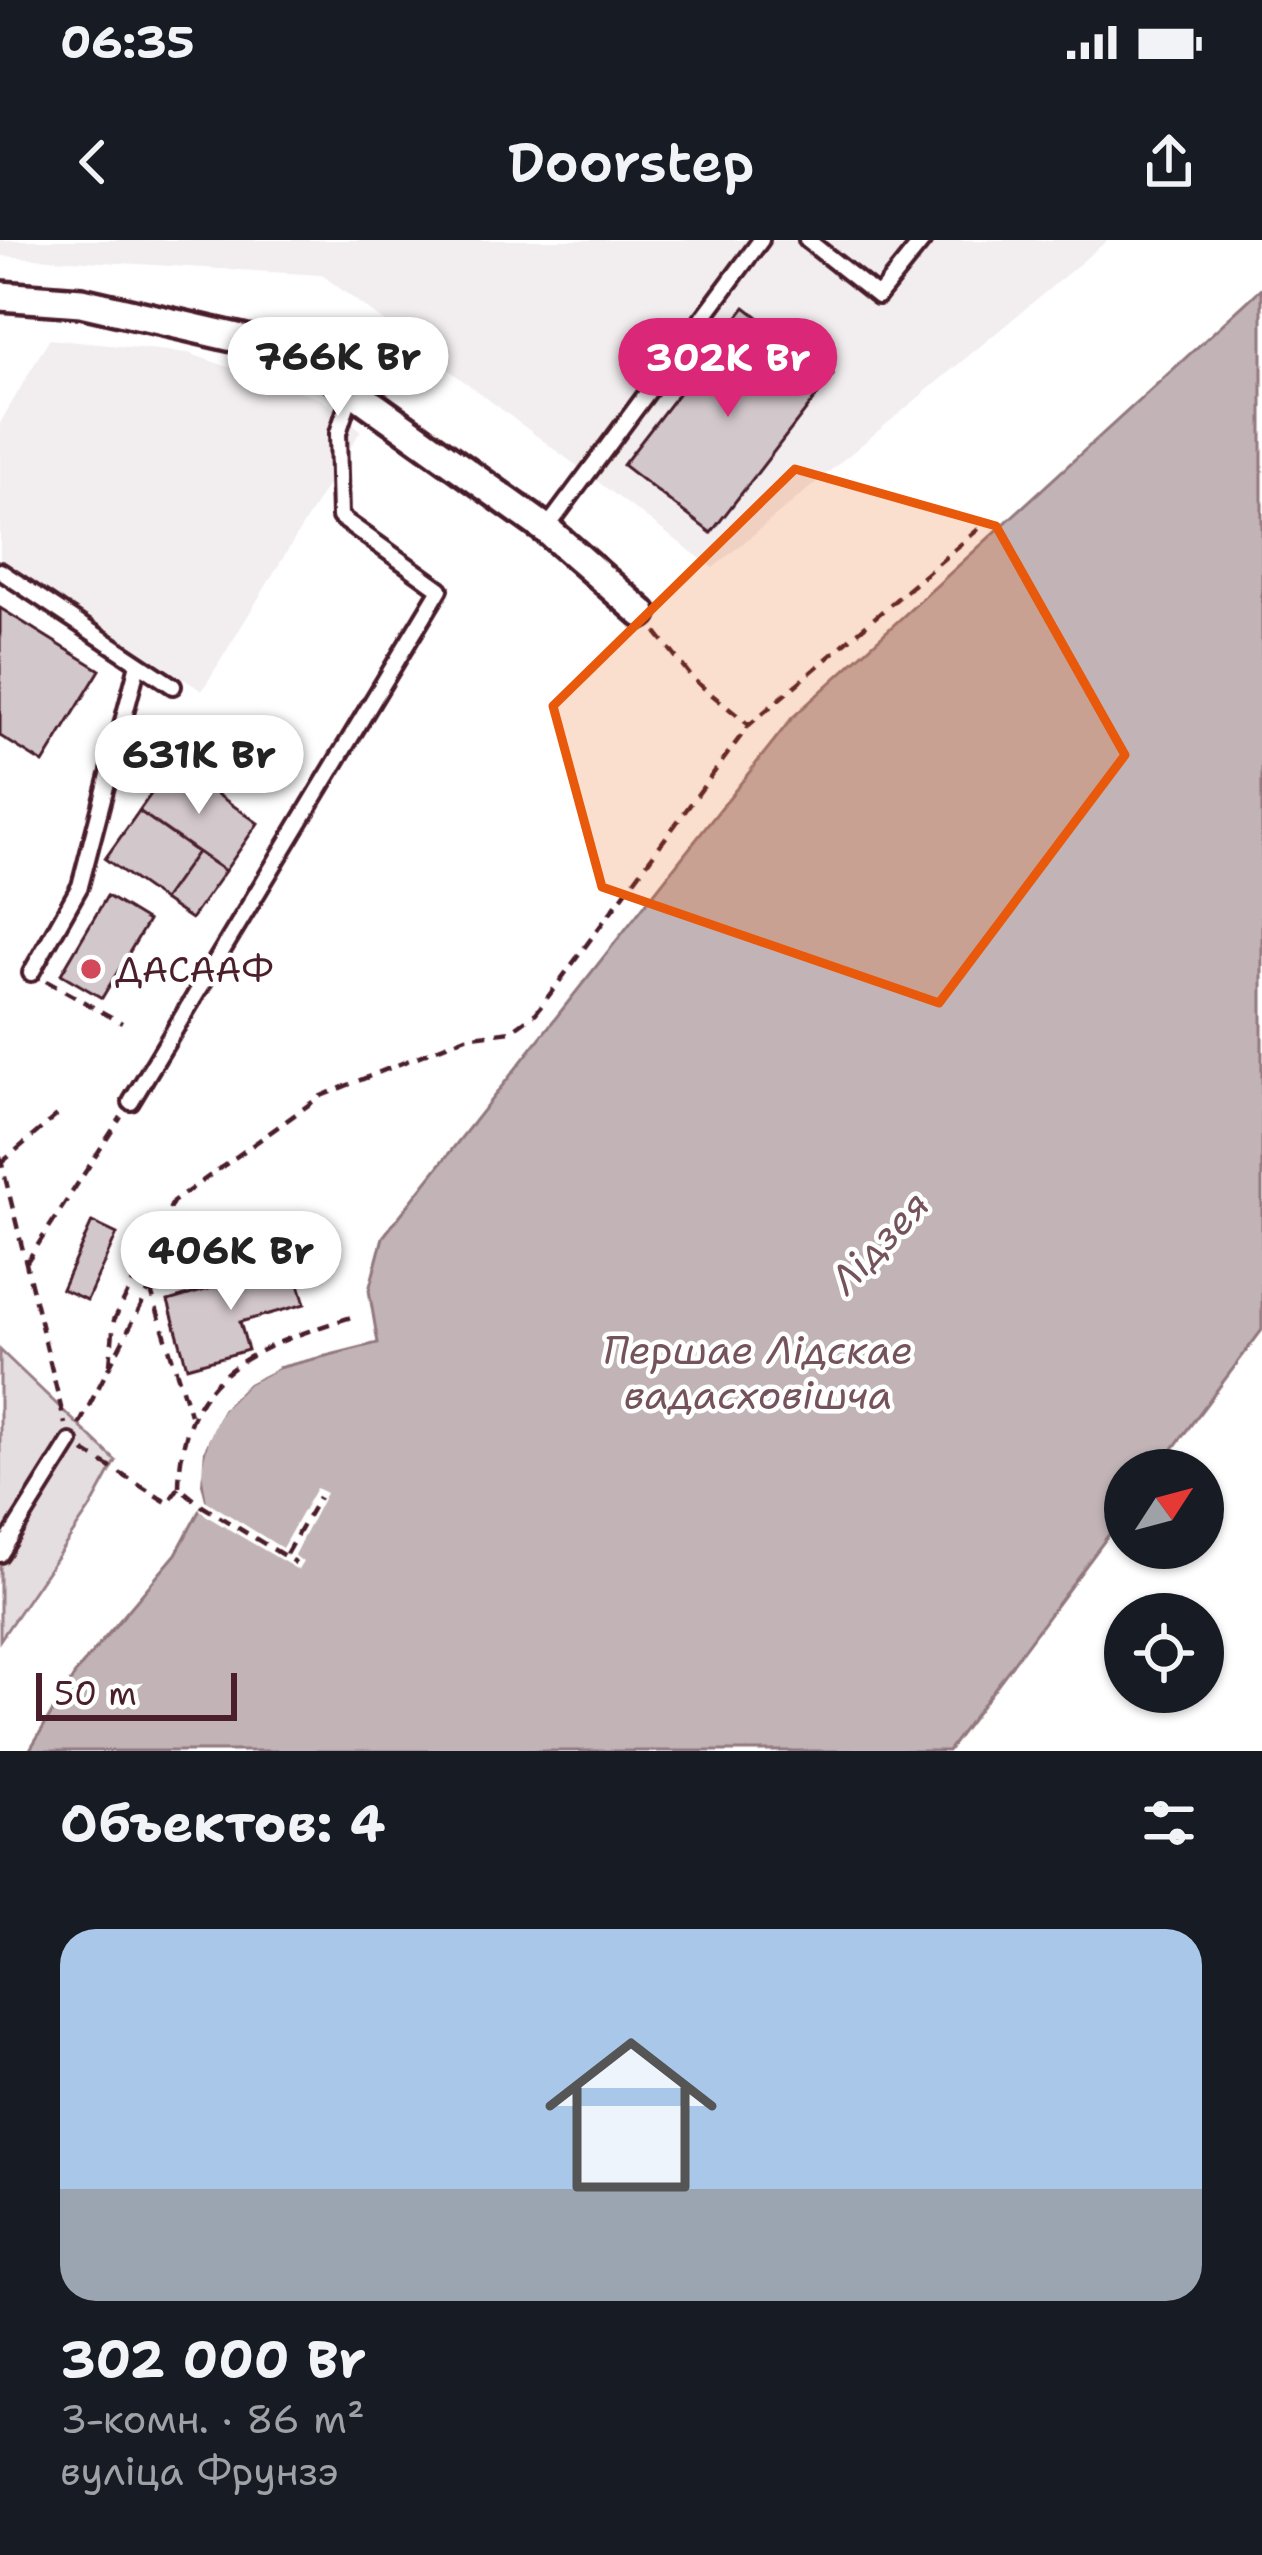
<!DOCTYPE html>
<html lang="ru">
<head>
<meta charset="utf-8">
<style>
	:root { --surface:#171b24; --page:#20242c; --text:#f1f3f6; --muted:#9ea1a6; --line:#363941; --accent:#db2777 }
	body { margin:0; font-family:"Shantell Sans",sans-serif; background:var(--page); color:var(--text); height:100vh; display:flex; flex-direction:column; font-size:45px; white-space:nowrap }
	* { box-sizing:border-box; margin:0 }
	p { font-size:39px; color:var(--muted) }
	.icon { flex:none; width:66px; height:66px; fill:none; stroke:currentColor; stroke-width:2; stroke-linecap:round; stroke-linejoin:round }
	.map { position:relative; height:1511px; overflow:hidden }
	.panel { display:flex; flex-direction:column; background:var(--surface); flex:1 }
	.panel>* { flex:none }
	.needle { width:78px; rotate:54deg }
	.tools { position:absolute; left:1104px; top:1209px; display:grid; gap:24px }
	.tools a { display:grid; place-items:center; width:120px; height:120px; border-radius:50%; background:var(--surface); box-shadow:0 3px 9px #0004; font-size:60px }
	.scale { position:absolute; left:36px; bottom:30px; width:201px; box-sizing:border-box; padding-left:12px; border:6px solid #4a1f2b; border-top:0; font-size:33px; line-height:42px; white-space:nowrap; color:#4a1f2b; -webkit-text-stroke:9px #fff; paint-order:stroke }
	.price { position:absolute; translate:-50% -102px; padding:0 27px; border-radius:42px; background:#fff; color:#222; font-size:39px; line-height:78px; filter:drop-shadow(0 3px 6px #0008) }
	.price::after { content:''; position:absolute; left:50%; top:72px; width:36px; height:27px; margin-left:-18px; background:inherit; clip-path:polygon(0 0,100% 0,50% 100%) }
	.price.on { background:var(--accent); color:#fff }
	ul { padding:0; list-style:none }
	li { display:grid; align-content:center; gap:24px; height:636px; padding:0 60px }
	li+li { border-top:3px solid var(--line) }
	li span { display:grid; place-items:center; height:372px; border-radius:36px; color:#555 }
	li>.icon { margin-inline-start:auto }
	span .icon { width:216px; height:216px; fill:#fffc; stroke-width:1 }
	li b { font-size:51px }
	h2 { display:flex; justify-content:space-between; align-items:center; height:144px; padding:0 60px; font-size:51px }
	.status { display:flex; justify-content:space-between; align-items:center; height:84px; padding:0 60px; background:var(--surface); direction:ltr }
	.status svg { height:33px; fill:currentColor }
	header { display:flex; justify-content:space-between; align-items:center; height:156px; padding:0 60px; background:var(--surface); font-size:54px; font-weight:600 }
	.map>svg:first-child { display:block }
</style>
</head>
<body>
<div class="status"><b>06:35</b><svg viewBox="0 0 49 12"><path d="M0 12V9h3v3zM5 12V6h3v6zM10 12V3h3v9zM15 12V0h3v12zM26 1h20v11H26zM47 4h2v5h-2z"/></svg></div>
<header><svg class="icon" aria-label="back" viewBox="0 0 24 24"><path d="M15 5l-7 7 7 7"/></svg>Doorstep<svg class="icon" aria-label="share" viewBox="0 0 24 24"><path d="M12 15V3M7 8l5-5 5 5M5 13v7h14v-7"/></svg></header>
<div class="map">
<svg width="1262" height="1511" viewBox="0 0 1262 1511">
	<rect width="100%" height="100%" fill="#fff"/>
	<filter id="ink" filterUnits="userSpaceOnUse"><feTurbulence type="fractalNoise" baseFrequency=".00833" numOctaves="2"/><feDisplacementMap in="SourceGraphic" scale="24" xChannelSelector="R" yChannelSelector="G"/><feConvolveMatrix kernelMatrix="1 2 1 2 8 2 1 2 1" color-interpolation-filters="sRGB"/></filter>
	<g filter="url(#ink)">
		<path fill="#f2eeef" d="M0 0H1108L713 328 322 35 0 16Z
			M49 99 188 113 321 159 361 190 202 451 0 320V183Z"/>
		<path fill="#e5dee0" stroke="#987e86" stroke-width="3" d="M0 1110 116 1221 91 1267 0 1400Z"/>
		<path fill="#c1b3b6" stroke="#91787e" stroke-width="3" d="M1262 48V1090L1157 1230H1125V1273L948 1511H29L77 1431 176 1314 205 1260 200 1229 210 1190 222 1169 248 1143 278 1128 378 1103 369 1050 383 997 792 478Z"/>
		<path fill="#fff" d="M275 1122 278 1128 248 1143 222 1169 204 1210 201 1244 205 1260 282 1308 316 1248 326 1253 294 1315 303 1322 298 1330 208 1277 200 1270 195 1245 198 1209 217 1165 245 1138Z"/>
		<path fill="#d2c7cb" stroke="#4a1f2b" stroke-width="3" d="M745 67 833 135 711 293 623 225Z
			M0 368 100 430 43 523 0 496Z
			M173 523 258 583 225 631 139 571Z
			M139 571 197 612 163 660 105 619Z
			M197 612 225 631 191 679 163 660Z
			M107 656 148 681 102 758 61 734Z
			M92 982 117 994 87 1060 62 1049Z
			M293 1024 305 1064 240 1082 248 1110 187 1127 168 1061Z"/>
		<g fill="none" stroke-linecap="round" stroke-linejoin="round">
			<g stroke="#4a1f2b" stroke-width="22">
				<path id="lane" d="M807 0 878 56 923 0
					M546 289 761 0
					M0 331 173 446
					M31 733 80 646 138 424
					M131 862 440 349 340 277 338 193 352 150
					M0 1314 70 1202"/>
			</g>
			<g stroke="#4a1f2b" stroke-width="36">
				<path id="street" d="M0 56 81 62 298 112 546 289 642 373"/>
			</g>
			<path stroke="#4a1f2b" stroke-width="4.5" stroke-dasharray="12 9" stroke-linecap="butt" d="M656 392 694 440 749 485
				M46 741 122 783
				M0 916 65 1184
				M0 924 63 870
				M26 1023 121 877
				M150 1048 190 1174
				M110 1124 114 1080 173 962 321 856 466 797 511 791 536 773 749 485 988 281
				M79 1185 173 1004
				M84 1211 168 1263 179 1247 202 1266 296 1323
				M179 1247C181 1131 256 1108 351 1077
				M286 1314 319 1257"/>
			<use href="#lane" stroke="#fff" stroke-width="14"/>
			<use href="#street" stroke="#fff" stroke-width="27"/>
		</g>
	</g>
	<path fill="#e8590c" fill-opacity="0.2" stroke="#e8590c" stroke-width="9" stroke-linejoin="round" d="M795 229 996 286 1125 515 939 763 602 647 553 466Z"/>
	<circle fill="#d1495b" stroke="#fff" stroke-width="4.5" cx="91" cy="729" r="12"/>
	<g text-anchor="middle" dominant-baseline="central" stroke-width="9" stroke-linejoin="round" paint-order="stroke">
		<g font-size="36" fill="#4a1f2b" stroke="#fff" text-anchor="start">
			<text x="115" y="729">ДАСААФ</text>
		</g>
		<g font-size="39" font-style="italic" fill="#74535c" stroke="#fff">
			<text transform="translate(879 1002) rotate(-47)">Лідзея</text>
			<text x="758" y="1110">Першае Лідскае<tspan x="758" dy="45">вадасховішча</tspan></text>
		</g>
	</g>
</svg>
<div class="tools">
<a><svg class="needle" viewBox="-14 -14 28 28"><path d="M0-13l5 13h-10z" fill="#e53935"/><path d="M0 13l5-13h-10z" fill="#9ea1a6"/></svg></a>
<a><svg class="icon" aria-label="locate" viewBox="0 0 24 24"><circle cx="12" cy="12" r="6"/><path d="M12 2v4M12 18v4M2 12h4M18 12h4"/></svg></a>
</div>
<div class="scale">50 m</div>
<b class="price" style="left:338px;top:179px">766K Br</b>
<b class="price on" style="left:728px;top:180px">302K Br</b>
<b class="price" style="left:199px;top:577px">631K Br</b>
<b class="price" style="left:231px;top:1073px">406K Br</b>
</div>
<section class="panel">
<h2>Объектов: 4<svg class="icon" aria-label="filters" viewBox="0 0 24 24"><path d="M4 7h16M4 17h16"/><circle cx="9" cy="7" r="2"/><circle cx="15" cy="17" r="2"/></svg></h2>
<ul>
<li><span style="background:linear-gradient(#a9c7e8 70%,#9aa5b1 0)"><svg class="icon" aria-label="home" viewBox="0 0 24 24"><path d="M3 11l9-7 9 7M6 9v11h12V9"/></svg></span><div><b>302 000 Br</b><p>3-комн. · 86 m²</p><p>вуліца Фрунзэ</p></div></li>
</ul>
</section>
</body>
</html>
